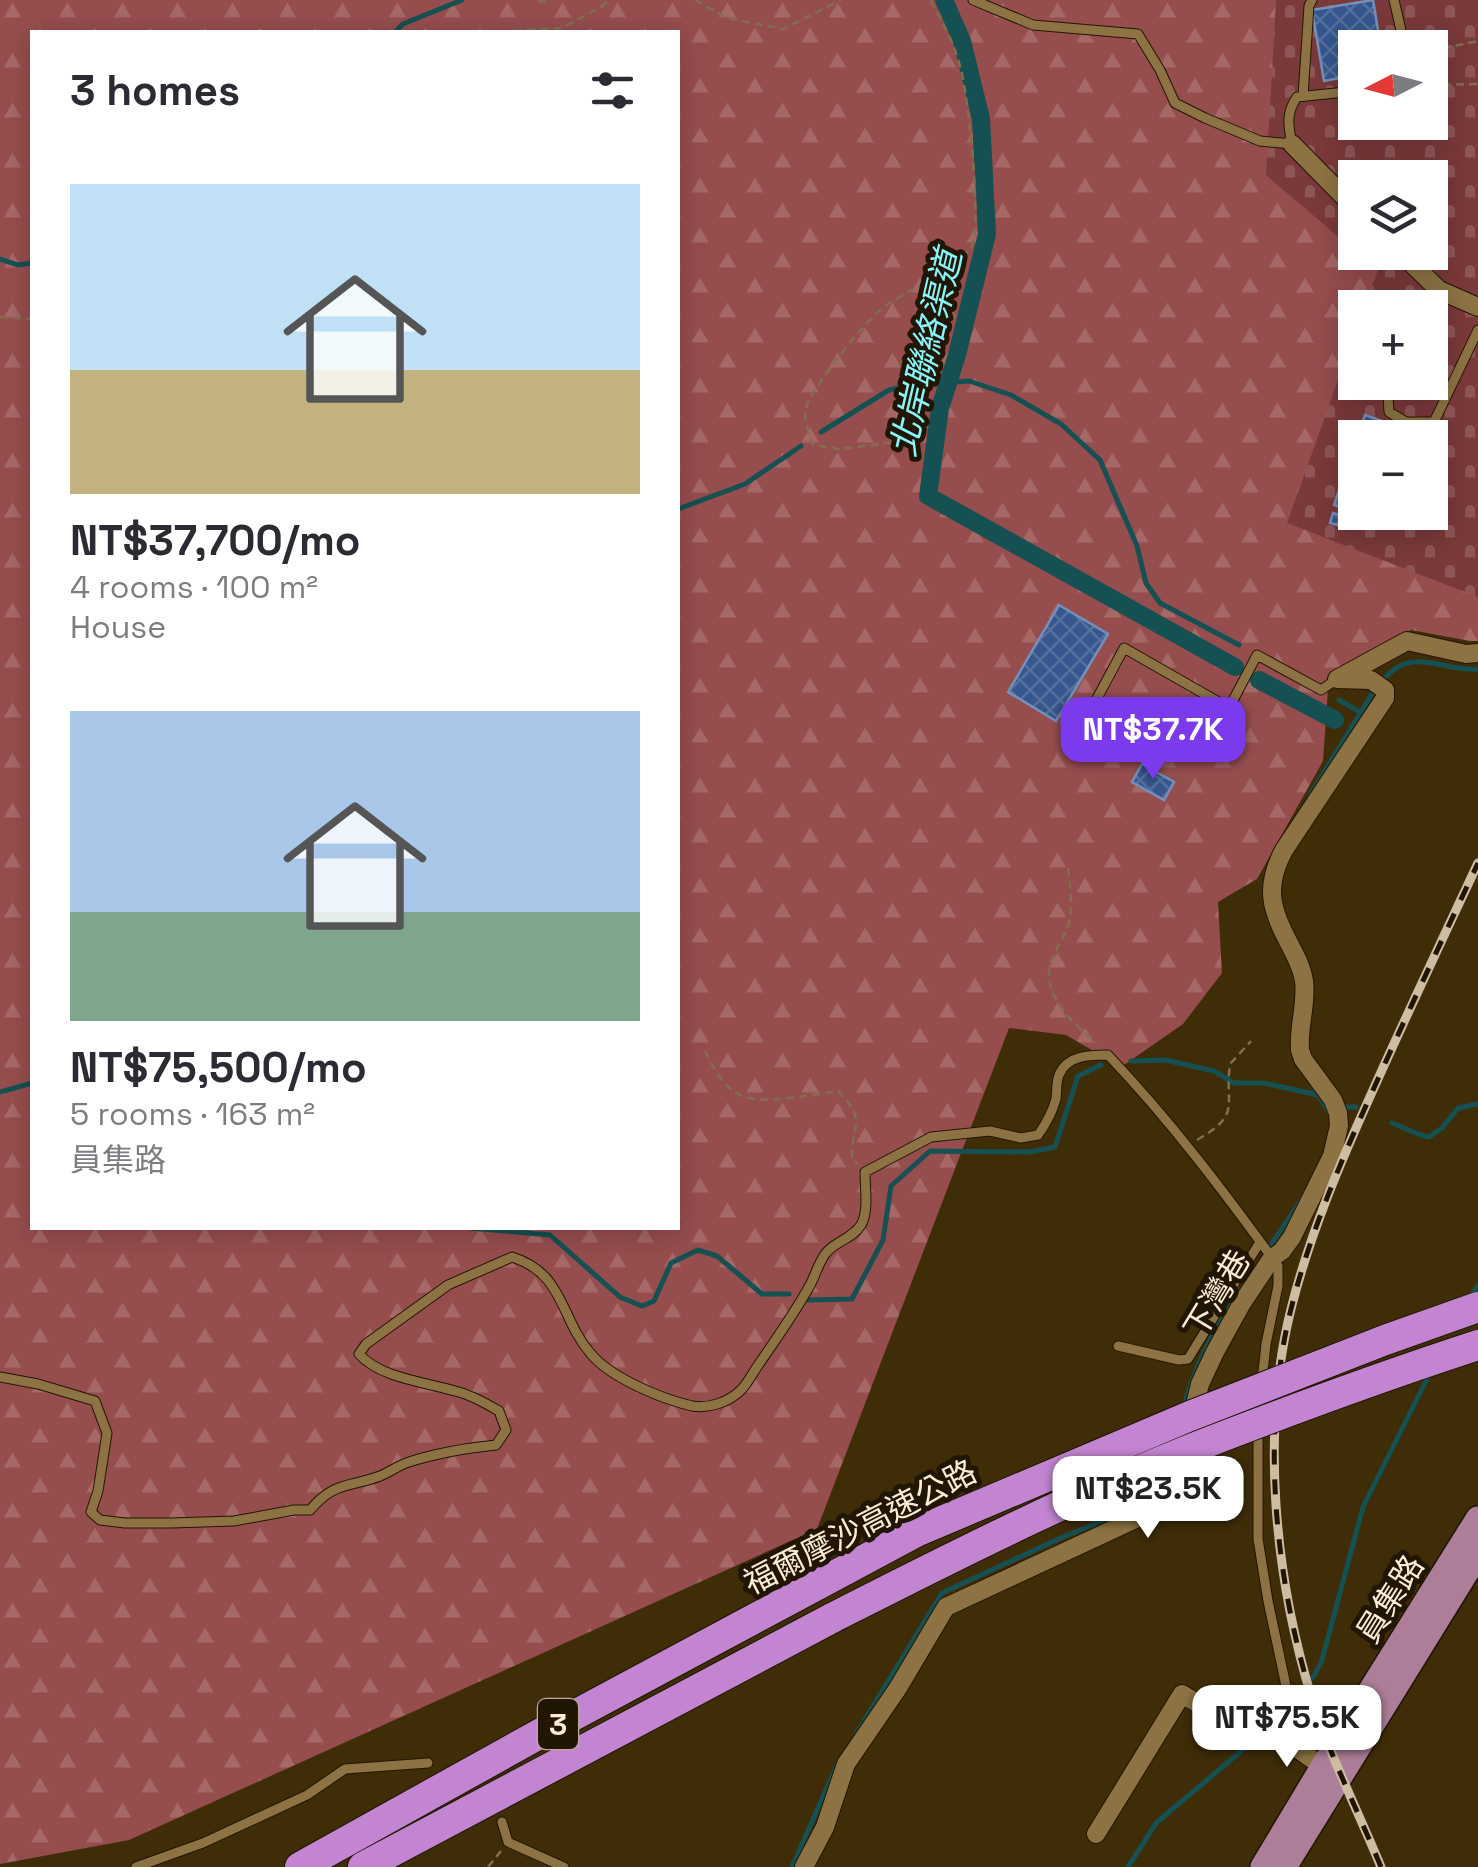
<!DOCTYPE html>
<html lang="en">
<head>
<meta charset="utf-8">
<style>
	:root { --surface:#fff; --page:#f2f2f3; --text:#2b2b33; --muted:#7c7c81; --accent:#7c3aed }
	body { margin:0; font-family:"Space Grotesk","Noto Sans TC",sans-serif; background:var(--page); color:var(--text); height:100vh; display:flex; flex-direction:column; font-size:38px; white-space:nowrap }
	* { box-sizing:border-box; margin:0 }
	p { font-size:32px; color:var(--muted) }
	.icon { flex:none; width:55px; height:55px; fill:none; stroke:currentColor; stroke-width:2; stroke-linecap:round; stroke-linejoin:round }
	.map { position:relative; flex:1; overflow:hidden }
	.sheet { position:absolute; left:30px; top:30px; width:650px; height:1200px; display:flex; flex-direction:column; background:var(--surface); border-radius:0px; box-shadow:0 5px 25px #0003 }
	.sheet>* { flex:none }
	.needle { width:65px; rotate:264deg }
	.tools { position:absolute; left:1338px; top:30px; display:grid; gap:20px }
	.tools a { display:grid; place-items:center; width:110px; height:110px; border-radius:0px; background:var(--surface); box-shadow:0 5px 25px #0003; font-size:50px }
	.price { position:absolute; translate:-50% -85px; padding:0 22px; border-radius:20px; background:#fff; color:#222; font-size:32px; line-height:65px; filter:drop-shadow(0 2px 5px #0008) }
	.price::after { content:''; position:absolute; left:50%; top:60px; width:30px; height:22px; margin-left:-15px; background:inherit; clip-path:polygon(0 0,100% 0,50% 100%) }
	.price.active { background:var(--accent); color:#fff }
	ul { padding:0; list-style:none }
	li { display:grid; align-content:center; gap:20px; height:530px; padding:0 40px }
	li span { display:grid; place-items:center; height:310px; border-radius:0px; color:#555 }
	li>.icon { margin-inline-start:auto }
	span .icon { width:180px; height:180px; fill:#fffc; stroke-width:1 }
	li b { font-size:42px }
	h2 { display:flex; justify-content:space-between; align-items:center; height:120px; padding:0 40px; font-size:42px }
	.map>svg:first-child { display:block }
</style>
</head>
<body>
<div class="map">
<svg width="1478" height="1867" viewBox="0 0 1478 1867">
	<defs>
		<pattern id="forest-firs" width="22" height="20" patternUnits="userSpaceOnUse" patternTransform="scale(2.5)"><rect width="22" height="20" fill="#964d4e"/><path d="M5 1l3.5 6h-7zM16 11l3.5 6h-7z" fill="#a66767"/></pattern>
		<pattern id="cemetery-stones" width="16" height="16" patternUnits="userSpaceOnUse" patternTransform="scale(2.5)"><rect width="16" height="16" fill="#7a393a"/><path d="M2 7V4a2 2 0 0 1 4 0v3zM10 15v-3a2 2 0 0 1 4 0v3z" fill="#8e5656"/></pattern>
		<pattern id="building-cross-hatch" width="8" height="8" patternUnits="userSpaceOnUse" patternTransform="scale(2.5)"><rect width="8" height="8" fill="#36578e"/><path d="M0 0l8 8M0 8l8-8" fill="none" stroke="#546f9d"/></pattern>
	</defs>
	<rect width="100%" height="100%" fill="#3f2d08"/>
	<path fill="url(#forest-firs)" fill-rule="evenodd" d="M0 0H1478V641H1470L1411 630 1329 674 1323 761 1257 879 1218 902 1222 973 1183 1024 1121 1067 1066 1035 1009 1028 817 1529 129 1840 0 1864ZM32 32H678V1228H32ZM1355 48H1430V122H1355ZM1355 178H1430V252H1355ZM1355 308H1430V382H1355ZM1355 438H1430V512H1355Z"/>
	<path fill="url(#cemetery-stones)" fill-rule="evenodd" d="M1276 0H1478V597L1287 523 1355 333V382H1430V308L1364 307 1378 270 1357 253 1430 252V178H1355V251L1266 175ZM1355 48H1430V122H1355ZM1355 438H1430V512H1355Z"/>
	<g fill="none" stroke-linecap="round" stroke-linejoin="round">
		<path stroke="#155053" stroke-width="5" d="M395 32 403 24 462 0
			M0 259 18 265 32 263
			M821 432 889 390 913 385 969 381 1011 395 1061 424 1100 460 1137 546 1146 583 1160 603 1239 645
			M678 509 745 484 801 446
			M1382 681C1412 644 1441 672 1478 669
			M1339 700 1360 712
			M1310 795 1375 689
			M1131 1061 1165 1060 1214 1071 1234 1083H1264L1318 1095
			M1313 1087 1328 1111
			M0 1092 32 1083
			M1339 1107H1356
			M1392 1123 1423 1136 1429 1137 1442 1128 1458 1108 1478 1104
			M470 1228 550 1235 620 1297 642 1306 654 1301 671 1263 698 1250 717 1256 762 1294H789
			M1266 1252 1302 1199
			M1469 1299 1478 1285
			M807 1300 852 1299 883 1240 891 1186 930 1151 1030 1152 1055 1147 1078 1076 1101 1065
			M1184 1406C1195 1365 1216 1325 1240 1290
			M1266 1728 1314 1676 1322 1660 1363 1507 1429 1375
			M856 1734 942 1593 1063 1537 1143 1504 1157 1493 1168 1470
			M792 1867 837 1765
			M1128 1867 1156 1823 1259 1736"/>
		<path stroke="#155053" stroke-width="18" d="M944 0 962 41 981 119 987 234 957 355 940 408 928 496 1235 667
			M1259 680 1335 720"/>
	</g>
	<path fill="url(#building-cross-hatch)" stroke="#7590bb" stroke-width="2.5" d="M1373 0 1381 48H1355V75L1324 81 1312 10Z
		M1365 415 1399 427 1395 438H1357Z
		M1355 444V512L1334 505Z
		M1333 513 1347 517 1344 527 1330 523Z
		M1059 605 1108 634 1056 721 1008 692Z
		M1142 764 1174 782 1164 800 1132 782Z"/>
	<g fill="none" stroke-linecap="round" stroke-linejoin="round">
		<g stroke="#221600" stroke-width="11">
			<path id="lane" d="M973 0 1033 25 1138 34 1160 70 1175 103 1205 118 1260 141 1292 144C1288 125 1286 113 1297 97L1355 91
				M1394 0 1405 48
				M1303 96 1309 6 1312 0
				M1430 308 1439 290
				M1394 382 1388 397 1389 412 1406 422H1434L1478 330
				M1079 732 1124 648 1229 708 1257 655 1321 690 1337 679
				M1118 1346 1179 1360 1188 1359 1260 1242
				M0 1377 38 1384 95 1401 107 1433 98 1491 91 1512 100 1520 125 1523H171L234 1521 294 1510H310C335 1481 348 1488 380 1476 390 1472 399 1465 409 1462 437 1453 467 1448 496 1445L506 1430 499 1411C485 1403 471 1395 455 1391 425 1382 380 1378 359 1354L366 1344 448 1285 512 1257C565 1274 559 1317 591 1354 611 1378 662 1399 692 1406 709 1409 729 1402 741 1390 748 1383 753 1372 759 1364 776 1339 794 1314 809 1287 815 1277 818 1263 826 1253 834 1242 852 1239 861 1225 869 1212 865 1187 865 1172L931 1137 990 1131 1021 1138 1038 1135C1046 1124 1052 1113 1056 1099 1057 1092 1056 1082 1059 1075 1067 1055 1090 1055 1108 1055 1170 1120 1225 1193 1278 1266V1286L1266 1344 1262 1381
				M1258 1431V1539L1268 1601 1286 1686 1299 1735 1305 1750
				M502 1822 508 1842 564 1867
				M136 1867 203 1843 307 1795 345 1769 428 1763"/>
		</g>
		<g stroke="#221600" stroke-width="20">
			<path id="street" d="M1292 144 1355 208
				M1400 252 1439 290 1478 307
				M1339 678 1407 641 1466 654 1478 653
				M1192 1417 1200 1384 1215 1352 1242 1303 1272 1258 1282 1251 1292 1237 1332 1156 1339 1126 1338 1113 1333 1100 1303 1059 1300 1050C1298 1027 1307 1004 1304 981 1302 967 1296 957 1290 945 1271 910 1264 887 1284 850L1385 698V690L1371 680 1337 679
				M1096 1834 1182 1694 1225 1720 1288 1742 1323 1767
				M804 1867 825 1827 846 1764 898 1688 946 1607 1157 1509 1172 1491 1183 1451"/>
		</g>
		<g stroke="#221600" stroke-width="28">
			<path id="primary" d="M1263 1867 1323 1767 1478 1519
				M1284 1867 1478 1553"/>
		</g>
		<g stroke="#221600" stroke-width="32">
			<path id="highway" d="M300 1867 543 1732 819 1584
				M363 1867 834 1617"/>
		</g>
		<path stroke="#817050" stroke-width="2.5" stroke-dasharray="8 5" stroke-linecap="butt" d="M538 0 541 2 549 0
			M695 0 727 18 783 29 841 0
			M515 32 519 30 562 28 601 7 609 0
			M1430 51 1478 41
			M1430 85 1478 84
			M0 317 32 319
			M904 441 839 449 813 445C809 434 803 421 806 408 811 389 868 317 885 306 907 291 962 266 972 245 982 225 968 95 961 70 955 45 943 22 930 0
			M1068 868C1070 886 1073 905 1069 923 1065 938 1053 951 1050 966 1043 998 1075 1024 1096 1043
			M705 1051C713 1067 723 1087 740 1095 763 1106 813 1094 838 1091 868 1122 851 1123 852 1158L857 1164
			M1197 1140C1243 1113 1224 1106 1230 1064L1251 1041
			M488 1867 501 1851"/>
		<use href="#lane" stroke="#8d7344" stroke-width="9"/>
		<use href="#street" stroke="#8d7344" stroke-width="18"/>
		<use href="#primary" stroke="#ad7e99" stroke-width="25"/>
		<use href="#highway" stroke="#c385d1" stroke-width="30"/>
		<g stroke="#cdbda2" stroke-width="9">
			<path id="rail" d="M1381 1867C1358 1811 1330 1756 1312 1699 1275 1578 1260 1433 1291 1309 1310 1233 1341 1161 1373 1090 1407 1014 1443 938 1478 863"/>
		</g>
		<use href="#rail" stroke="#211604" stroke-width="5" stroke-dasharray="15" stroke-linecap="butt"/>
		<g stroke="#221600" stroke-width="32" stroke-linecap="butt">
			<path id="highway-bridge" d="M819 1584 916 1532 1190 1416 1385 1340 1478 1307
				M834 1617C956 1555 1079 1493 1206 1443 1296 1408 1386 1375 1478 1345"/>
		</g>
		<use href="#highway-bridge" stroke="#c385d1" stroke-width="30"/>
	</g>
	<g text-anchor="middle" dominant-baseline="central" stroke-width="10" stroke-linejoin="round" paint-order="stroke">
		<rect fill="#211604" stroke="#baac96" stroke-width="2.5" x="538" y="1699" width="40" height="50" rx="8"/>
		<g font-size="30" font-weight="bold" fill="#fbecd4">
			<text x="558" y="1724">3</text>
		</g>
		<g font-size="32" fill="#fbecd4" stroke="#211604">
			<text transform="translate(1217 1294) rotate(-59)">下灣巷</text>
			<text transform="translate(860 1527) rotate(-27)">福爾摩沙高速公路</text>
			<text transform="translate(1390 1599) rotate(-58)">員集路</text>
		</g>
		<g font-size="35" font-style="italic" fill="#87f6fc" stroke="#211604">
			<text transform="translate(926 353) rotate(-77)">北岸聯絡渠道</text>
		</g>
	</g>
</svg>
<div class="tools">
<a><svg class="needle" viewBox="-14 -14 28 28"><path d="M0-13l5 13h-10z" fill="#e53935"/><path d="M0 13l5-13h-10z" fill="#7c7c81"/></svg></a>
<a><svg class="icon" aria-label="layers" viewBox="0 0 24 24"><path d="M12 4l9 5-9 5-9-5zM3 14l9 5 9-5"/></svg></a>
<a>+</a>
<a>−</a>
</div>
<b class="price active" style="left:1153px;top:782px">NT$37.7K</b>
<b class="price" style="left:1148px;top:1541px">NT$23.5K</b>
<b class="price" style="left:1287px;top:1770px">NT$75.5K</b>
<section class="sheet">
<h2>3 homes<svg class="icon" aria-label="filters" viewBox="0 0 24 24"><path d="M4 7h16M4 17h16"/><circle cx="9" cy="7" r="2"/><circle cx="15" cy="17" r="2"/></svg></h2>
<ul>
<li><span style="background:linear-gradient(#bfe0f5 60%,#c2b280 0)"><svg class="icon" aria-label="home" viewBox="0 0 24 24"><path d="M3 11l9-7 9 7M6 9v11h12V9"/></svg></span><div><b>NT$37,700/mo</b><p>4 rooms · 100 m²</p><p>House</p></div></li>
<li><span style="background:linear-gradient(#a9c7e8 65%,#7fa58c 0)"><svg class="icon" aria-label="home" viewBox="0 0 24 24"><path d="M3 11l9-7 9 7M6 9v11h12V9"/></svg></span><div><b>NT$75,500/mo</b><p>5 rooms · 163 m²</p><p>員集路</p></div></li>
</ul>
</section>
</div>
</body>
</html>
